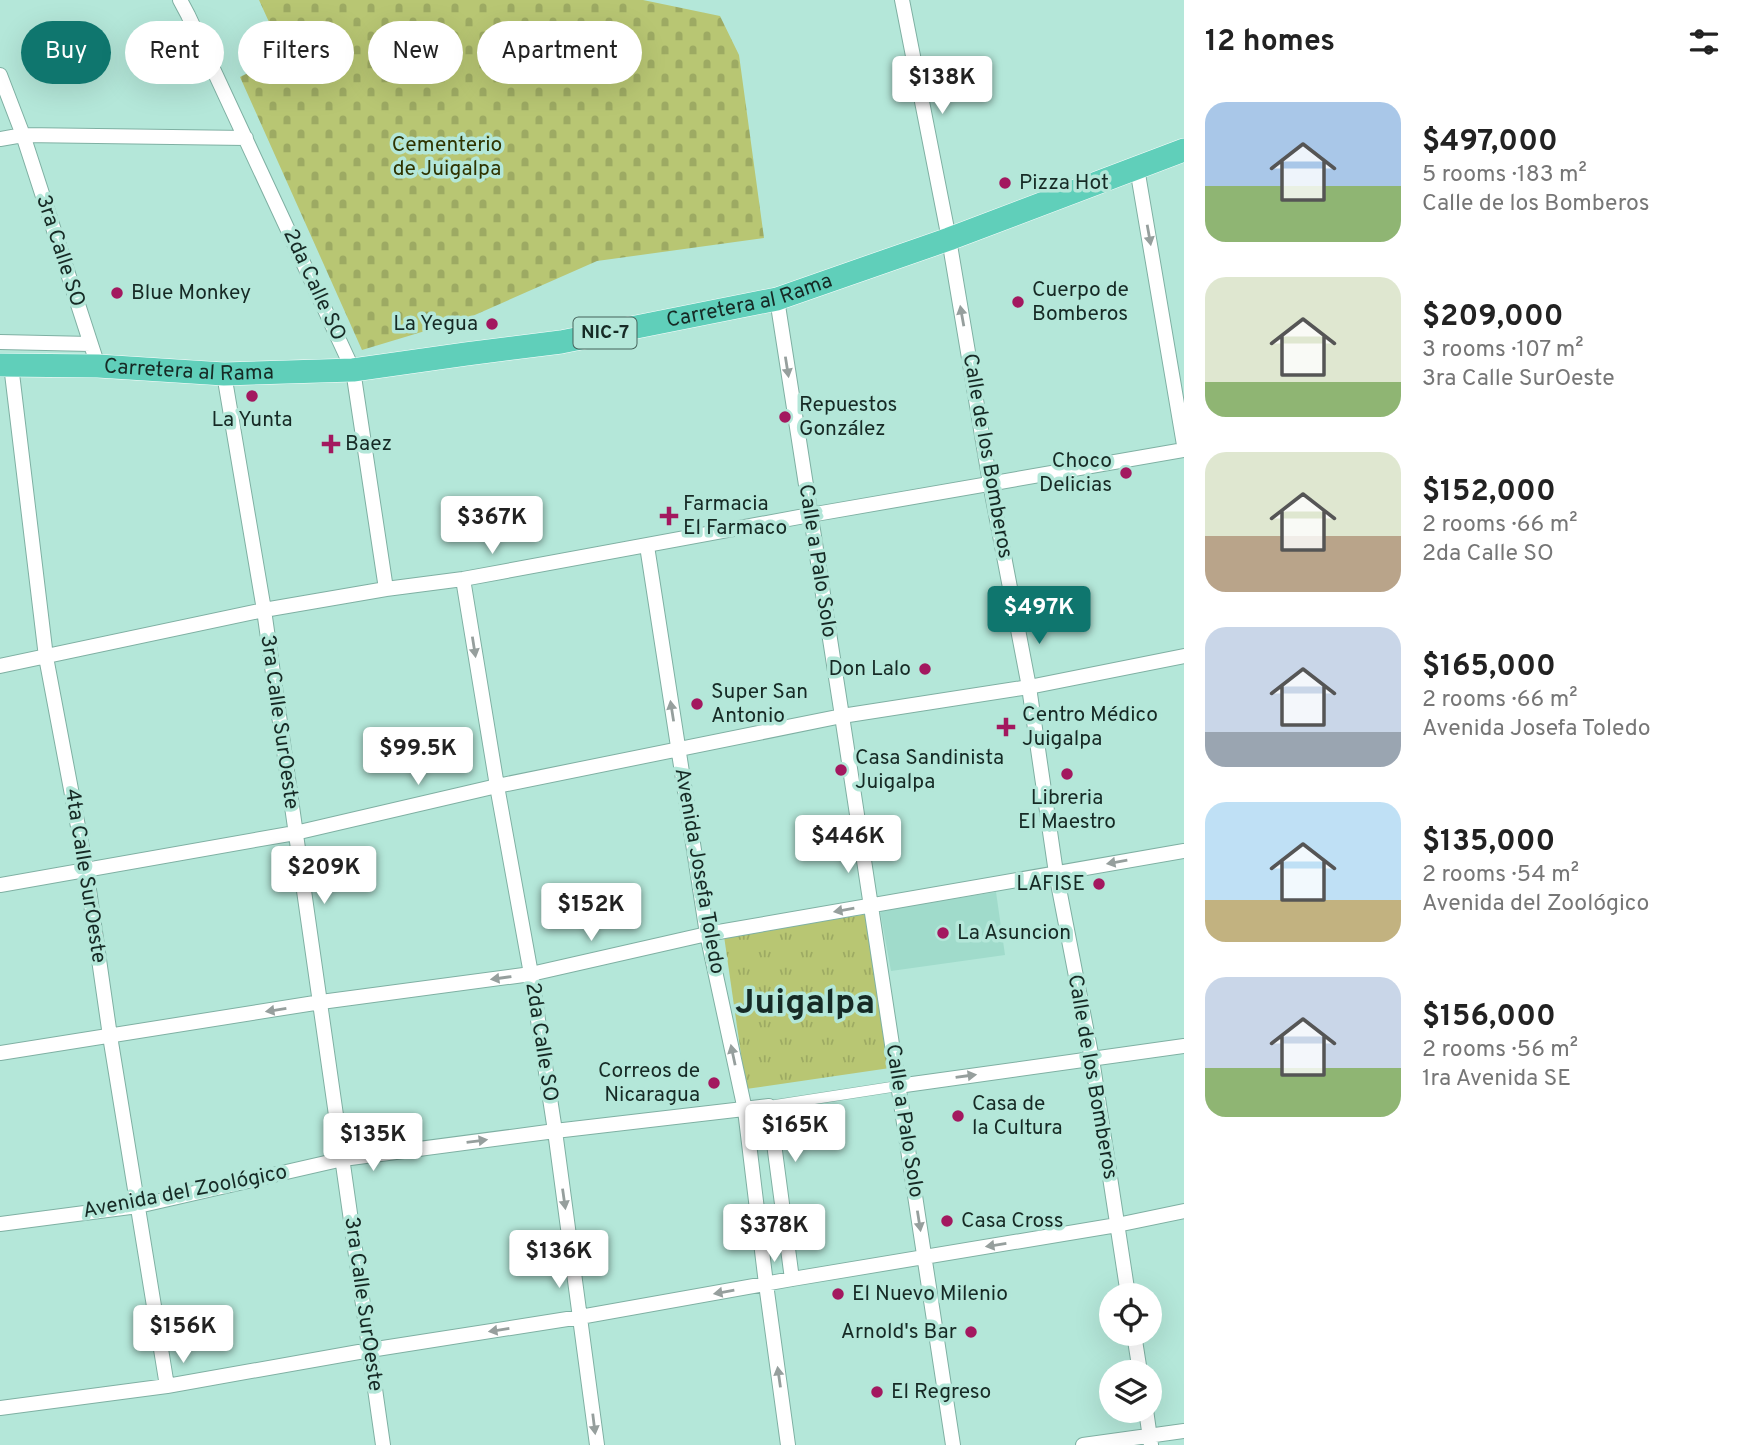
<!DOCTYPE html>
<html lang="en">
<head>
<meta charset="utf-8">
<style>
	:root { --surface:#fff; --page:#f2f2f2; --text:#222; --muted:#767676; --accent:#0f766e }
	body { margin:0; font-family:Overpass,sans-serif; background:var(--page); color:var(--text); height:100vh; display:flex; flex-direction:column; font-size:26px; white-space:nowrap }
	* { box-sizing:border-box; margin:0 }
	p { font-size:23px; color:var(--muted) }
	.icon { flex:none; width:38px; height:38px; fill:none; stroke:currentColor; stroke-width:2; stroke-linecap:round; stroke-linejoin:round }
	.map { position:relative; flex:1; overflow:hidden }
	.panel { display:flex; flex-direction:column; background:var(--surface); width:560px }
	.panel>* { flex:none }
	.banner { position:absolute; left:21px; top:21px; width:665px; height:63px; display:flex; gap:14px }
	.buttons { position:absolute; left:1099px; top:1283px; display:grid; gap:14px }
	.buttons a { display:grid; place-items:center; width:63px; height:63px; border-radius:50%; background:var(--surface); box-shadow:0 7px 28px #0002; font-size:35px }
	.price { position:absolute; translate:-50% -60px; padding:0 16px; border-radius:7px; background:#fff; color:#222; font-size:23px; line-height:46px; filter:drop-shadow(0 2px 4px #0008) }
	.price::after { content:''; position:absolute; left:50%; top:42px; width:21px; height:16px; margin-left:-10px; background:inherit; clip-path:polygon(0 0,100% 0,50% 100%) }
	.price.current { background:var(--accent); color:#fff }
	ul { padding:0; list-style:none }
	li { display:flex; align-items:center; gap:21px; height:175px; padding:0 21px }
	li span { display:grid; place-items:center; flex:none; width:196px; height:140px; border-radius:21px; color:#555 }
	li>.icon { margin-inline-start:auto }
	span .icon { width:84px; height:84px; fill:#fffc; stroke-width:1 }
	li b { font-size:30px }
	h2 { display:flex; justify-content:space-between; align-items:center; height:84px; padding:0 21px; font-size:30px }
	.chip { padding:0 24px; border-radius:32px; background:var(--surface); box-shadow:0 7px 28px #0002; font-size:24px; line-height:63px }
	.chip.current { background:var(--accent); color:#fff }
	main { display:flex; flex:1; min-height:0 }
	.map>svg:first-child { display:block }
</style>
</head>
<body>
<main>
<div class="map">
<svg width="1184" height="1445" viewBox="0 0 1184 1445">
	<defs>
		<pattern id="grass-tufts" width="24" height="20" patternUnits="userSpaceOnUse" patternTransform="scale(1.75)"><rect width="24" height="20" fill="#b8c673"/><path d="M3 7l-1-3M5 7V3M7 7l1-3M15 17l-1-3M17 17v-4M19 17l1-3" fill="none" stroke="#9daa63"/></pattern>
		<pattern id="cemetery-stones" width="16" height="16" patternUnits="userSpaceOnUse" patternTransform="scale(1.75)"><rect width="16" height="16" fill="#b8c673"/><path d="M2 7V4a2 2 0 0 1 4 0v3zM10 15v-3a2 2 0 0 1 4 0v3z" fill="#9daa63"/></pattern>
	</defs>
	<rect width="100%" height="100%" fill="#b4e7d9"/>
	<path fill="#a0dbcb" d="M996 892 1005 955 891 971 880 911Z"/>
	<path fill="url(#grass-tufts)" d="M868 914 890 1068 746 1089 724 936Z"/>
	<path fill="url(#cemetery-stones)" d="M259 0H643L720 16 739 55 764 238 597 261 468 318 362 350 240 77 284 55Z"/>
	<g fill="none" stroke-linecap="round" stroke-linejoin="round">
		<g stroke="#7fb0a3" stroke-width="11">
			<path id="pedestrian" d="M769 1106 898 1086"/>
		</g>
		<g stroke="#7fb0a3" stroke-width="16">
			<path id="minor" d="M180 0 188 15 353 370 386 589
				M902 0 949 239 990 483 1029 687 1056 873 1092 1059 1128 1295
				M0 75 23 135 246 138
				M0 139 23 135 98 366
				M1137 168 1184 445
				M777 299 842 716 953 1445
				M0 342 91 344
				M11 365 46 657 86 869 110 1036 167 1386
				M224 374 264 610 383 1445
				M647 546 707 934 745 1110 766 1284 788 1445
				M463 579 497 786 531 974 555 1131 597 1445
				M0 666 264 610 386 589 463 579 810 515 1184 450
				M0 885 295 833 497 786 842 716 1029 687 1184 656
				M0 1053 321 1002 531 974 707 934 1184 851
				M898 1086 1184 1046
				M0 1224 138 1206 343 1159 555 1131 769 1106 792 1279
				M1134 1334 1140 1372
				M0 1408 167 1386 370 1350 580 1317 792 1279 1117 1225 1184 1211
				M1146 1410 1151 1445
				M1083 1445 1184 1431"/>
		</g>
		<g stroke="#fff" stroke-width="24">
			<g id="trunk">
				<path id="s1" d="M0 365 98 366 224 374 353 370 466 354 561 342 777 299 949 239 1184 150"/>
			</g>
		</g>
		<use href="#pedestrian" stroke="#fff" stroke-width="10"/>
		<use href="#minor" stroke="#fff" stroke-width="14"/>
		<use href="#trunk" stroke="#60cfba" stroke-width="23"/>
	</g>
	<defs><path id="oneway-solid" d="M-6-.8H1V-3.2L6.5 0L1 3.2V.8H-6Z" transform="scale(1.75)"/></defs>
	<g fill="#969f9d">
		<use href="#oneway-solid" transform="translate(1149 235) rotate(80)"/>
		<use href="#oneway-solid" transform="translate(962 316) rotate(-100)"/>
		<use href="#oneway-solid" transform="translate(787 367) rotate(81)"/>
		<use href="#oneway-solid" transform="translate(474 647) rotate(81)"/>
		<use href="#oneway-solid" transform="translate(672 711) rotate(-99)"/>
		<use href="#oneway-solid" transform="translate(1117 862) rotate(170)"/>
		<use href="#oneway-solid" transform="translate(844 910) rotate(170)"/>
		<use href="#oneway-solid" transform="translate(501 978) rotate(172)"/>
		<use href="#oneway-solid" transform="translate(276 1010) rotate(171)"/>
		<use href="#oneway-solid" transform="translate(733 1055) rotate(-102)"/>
		<use href="#oneway-solid" transform="translate(966 1076) rotate(-8)"/>
		<use href="#oneway-solid" transform="translate(477 1141) rotate(-7)"/>
		<use href="#oneway-solid" transform="translate(564 1199) rotate(82)"/>
		<use href="#oneway-solid" transform="translate(919 1221) rotate(81)"/>
		<use href="#oneway-solid" transform="translate(996 1245) rotate(171)"/>
		<use href="#oneway-solid" transform="translate(724 1292) rotate(170)"/>
		<use href="#oneway-solid" transform="translate(499 1330) rotate(171)"/>
		<use href="#oneway-solid" transform="translate(779 1377) rotate(-98)"/>
		<use href="#oneway-solid" transform="translate(594 1424) rotate(83)"/>
	</g>
	<g fill="#a3185f" stroke="#b4e7d9" stroke-width="2.5">
		<circle cx="1005" cy="183" r="7"/>
		<circle cx="117" cy="293" r="7"/>
		<circle cx="1018" cy="302" r="7"/>
		<circle cx="492" cy="324" r="7"/>
		<circle cx="252" cy="396" r="7"/>
		<circle cx="785" cy="417" r="7"/>
		<path d="M327.5 433.5h7v7h7v7h-7v7h-7v-7h-7v-7h7z"/>
		<circle cx="1126" cy="473" r="7"/>
		<path d="M665.5 505.5h7v7h7v7h-7v7h-7v-7h-7v-7h7z"/>
		<circle cx="925" cy="669" r="7"/>
		<circle cx="697" cy="704" r="7"/>
		<path d="M1002.5 716.5h7v7h7v7h-7v7h-7v-7h-7v-7h7z"/>
		<circle cx="841" cy="770" r="7"/>
		<circle cx="1067" cy="774" r="7"/>
		<circle cx="1099" cy="884" r="7"/>
		<circle cx="943" cy="933" r="7"/>
		<circle cx="714" cy="1083" r="7"/>
		<circle cx="958" cy="1116" r="7"/>
		<circle cx="947" cy="1221" r="7"/>
		<circle cx="838" cy="1294" r="7"/>
		<circle cx="971" cy="1332" r="7"/>
		<circle cx="877" cy="1392" r="7"/>
	</g>
	<g text-anchor="middle" dominant-baseline="central" stroke-width="7" stroke-linejoin="round" paint-order="stroke">
		<rect fill="#b4e7d9" stroke="#45635b" stroke-width="2" x="573.5" y="317.5" width="63" height="31" rx="5"/>
		<g font-size="19" font-weight="bold" fill="#162a25">
			<text x="605" y="333">NIC-7</text>
		</g>
		<g font-size="21" fill="#2e3300" stroke="#b4e7d9">
			<text x="447" y="145">Cementerio<tspan x="447" dy="24">de Juigalpa</tspan></text>
		</g>
		<g font-size="21" fill="#162a25" stroke="#b4e7d9" text-anchor="start">
			<text x="1019" y="183">Pizza Hot</text>
			<text x="1032" y="290">Cuerpo de<tspan x="1032" dy="24">Bomberos</tspan></text>
			<text x="131" y="293">Blue Monkey</text>
			<text x="478" y="324" text-anchor="end">La Yegua</text>
			<text x="799" y="405">Repuestos<tspan x="799" dy="24">González</tspan></text>
			<text x="252" y="420" text-anchor="middle">La Yunta</text>
			<text x="345" y="444">Baez</text>
			<text x="1112" y="461" text-anchor="end">Choco<tspan x="1112" dy="24">Delicias</tspan></text>
			<text x="683" y="504">Farmacia<tspan x="683" dy="24">El Farmaco</tspan></text>
			<text x="911" y="669" text-anchor="end">Don Lalo</text>
			<text x="711" y="692">Super San<tspan x="711" dy="24">Antonio</tspan></text>
			<text x="1022" y="715">Centro Médico<tspan x="1022" dy="24">Juigalpa</tspan></text>
			<text x="855" y="758">Casa Sandinista<tspan x="855" dy="24">Juigalpa</tspan></text>
			<text x="1067" y="798" text-anchor="middle">Libreria<tspan x="1067" dy="24">El Maestro</tspan></text>
			<text x="1085" y="884" text-anchor="end">LAFISE</text>
			<text x="957" y="933">La Asuncion</text>
			<text x="700" y="1071" text-anchor="end">Correos de<tspan x="700" dy="24">Nicaragua</tspan></text>
			<text x="972" y="1104">Casa de<tspan x="972" dy="24">la Cultura</tspan></text>
			<text x="961" y="1221">Casa Cross</text>
			<text x="852" y="1294">El Nuevo Milenio</text>
			<text x="957" y="1332" text-anchor="end">Arnold's Bar</text>
			<text x="891" y="1392">El Regreso</text>
		</g>
		<g font-size="21" fill="#162a25" stroke="#b4e7d9">
			<text transform="translate(60 251) rotate(72)">3ra Calle SO</text>
			<text transform="translate(314 285) rotate(65)">2da Calle SO</text>
			<text stroke="none"><textPath href="#s1" startOffset="756">Carretera al Rama</textPath></text>
			<text stroke="none"><textPath href="#s1" startOffset="189">Carretera al Rama</textPath></text>
			<text transform="translate(987 456) rotate(80)">Calle de los Bomberos</text>
			<text transform="translate(817 561) rotate(81)">Calle a Palo Solo</text>
			<text transform="translate(279 722) rotate(82)">3ra Calle SurOeste</text>
			<text transform="translate(699 871) rotate(80)">Avenida Josefa Toledo</text>
			<text transform="translate(85 876) rotate(81)">4ta Calle SurOeste</text>
			<text transform="translate(541 1042) rotate(81)">2da Calle SO</text>
			<text transform="translate(1092 1077) rotate(80)">Calle de los Bomberos</text>
			<text transform="translate(904 1121) rotate(81)">Calle a Palo Solo</text>
			<text transform="translate(185 1192) rotate(-11)">Avenida del Zoológico</text>
			<text transform="translate(363 1304) rotate(82)">3ra Calle SurOeste</text>
		</g>
		<g font-size="35" font-weight="bold" fill="#162a25" stroke="#b4e7d9">
			<text x="805" y="1004">Juigalpa</text>
		</g>
	</g>
</svg>
<div class="buttons">
<a><svg class="icon" aria-label="locate" viewBox="0 0 24 24"><circle cx="12" cy="12" r="6"/><path d="M12 2v4M12 18v4M2 12h4M18 12h4"/></svg></a>
<a><svg class="icon" aria-label="layers" viewBox="0 0 24 24"><path d="M12 4l9 5-9 5-9-5zM3 14l9 5 9-5"/></svg></a>
</div>
<b class="price" style="left:942px;top:116px">$138K</b>
<b class="price" style="left:492px;top:556px">$367K</b>
<b class="price current" style="left:1039px;top:646px">$497K</b>
<b class="price" style="left:418px;top:787px">$99.5K</b>
<b class="price" style="left:848px;top:875px">$446K</b>
<b class="price" style="left:324px;top:906px">$209K</b>
<b class="price" style="left:591px;top:943px">$152K</b>
<b class="price" style="left:795px;top:1164px">$165K</b>
<b class="price" style="left:373px;top:1173px">$135K</b>
<b class="price" style="left:774px;top:1264px">$378K</b>
<b class="price" style="left:559px;top:1290px">$136K</b>
<b class="price" style="left:183px;top:1365px">$156K</b>
<div class="banner">
<a class="chip current">Buy</a>
<a class="chip">Rent</a>
<a class="chip">Filters</a>
<a class="chip">New</a>
<a class="chip">Apartment</a>
</div>
</div>
<section class="panel">
<h2>12 homes<svg class="icon" aria-label="filters" viewBox="0 0 24 24"><path d="M4 7h16M4 17h16"/><circle cx="9" cy="7" r="2"/><circle cx="15" cy="17" r="2"/></svg></h2>
<ul>
<li><span style="background:linear-gradient(#a9c7e8 60%,#8fb573 0)"><svg class="icon" aria-label="home" viewBox="0 0 24 24"><path d="M3 11l9-7 9 7M6 9v11h12V9"/></svg></span><div><b>$497,000</b><p>5 rooms · 183 m²</p><p>Calle de los Bomberos</p></div></li>
<li><span style="background:linear-gradient(#dfe7d0 75%,#8fb573 0)"><svg class="icon" aria-label="home" viewBox="0 0 24 24"><path d="M3 11l9-7 9 7M6 9v11h12V9"/></svg></span><div><b>$209,000</b><p>3 rooms · 107 m²</p><p>3ra Calle SurOeste</p></div></li>
<li><span style="background:linear-gradient(#dfe7d0 60%,#b9a48a 0)"><svg class="icon" aria-label="home" viewBox="0 0 24 24"><path d="M3 11l9-7 9 7M6 9v11h12V9"/></svg></span><div><b>$152,000</b><p>2 rooms · 66 m²</p><p>2da Calle SO</p></div></li>
<li><span style="background:linear-gradient(#c9d6e8 75%,#9aa5b1 0)"><svg class="icon" aria-label="home" viewBox="0 0 24 24"><path d="M3 11l9-7 9 7M6 9v11h12V9"/></svg></span><div><b>$165,000</b><p>2 rooms · 66 m²</p><p>Avenida Josefa Toledo</p></div></li>
<li><span style="background:linear-gradient(#bfe0f5 70%,#c2b280 0)"><svg class="icon" aria-label="home" viewBox="0 0 24 24"><path d="M3 11l9-7 9 7M6 9v11h12V9"/></svg></span><div><b>$135,000</b><p>2 rooms · 54 m²</p><p>Avenida del Zoológico</p></div></li>
<li><span style="background:linear-gradient(#c9d6e8 65%,#8fb573 0)"><svg class="icon" aria-label="home" viewBox="0 0 24 24"><path d="M3 11l9-7 9 7M6 9v11h12V9"/></svg></span><div><b>$156,000</b><p>2 rooms · 56 m²</p><p>1ra Avenida SE</p></div></li>
</ul>
</section>
</main>
</body>
</html>
